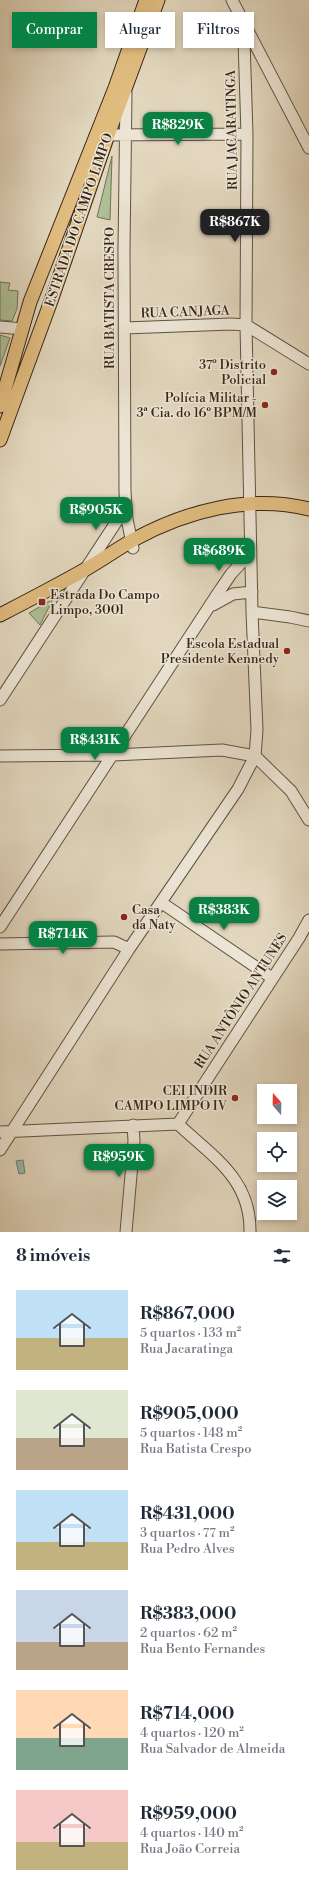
<!DOCTYPE html>
<html lang="pt">
<head>
<meta charset="utf-8">
<style>
	:root { --surface:#fff; --page:#f2f2f3; --text:#1f2937; --muted:#747a83; --accent:#0b8043 }
	body { margin:0; font-family:"Libre Bodoni",serif; background:var(--page); color:var(--text); height:100vh; display:flex; flex-direction:column; font-size:15px; white-space:nowrap }
	* { box-sizing:border-box; margin:0 }
	p { font-size:13px; color:var(--muted) }
	.icon { flex:none; width:22px; height:22px; fill:none; stroke:currentColor; stroke-width:2; stroke-linecap:round; stroke-linejoin:round }
	.map { position:relative; height:1232px; overflow:hidden }
	.drawer { display:flex; flex-direction:column; background:var(--surface); flex:1 }
	.drawer>* { flex:none }
	.hud { position:absolute; left:12px; top:12px; width:285px; height:36px; display:flex; gap:8px }
	.needle { width:26px; rotate:340deg }
	.controls { position:absolute; left:257px; top:1084px; display:grid; gap:8px }
	.controls a { display:grid; place-items:center; width:40px; height:40px; border-radius:0px; background:var(--surface); box-shadow:0 2px 6px #0003; font-size:20px }
	.price { position:absolute; translate:-50% -34px; padding:0 9px; border-radius:8px; background:var(--accent); color:#fff; font-size:13px; line-height:26px; filter:drop-shadow(0 1px 2px #0008) }
	.price::after { content:''; position:absolute; left:50%; top:24px; width:12px; height:9px; margin-left:-6px; background:inherit; clip-path:polygon(0 0,100% 0,50% 100%) }
	.price.current { background:#222; color:#fff }
	ul { padding:0; list-style:none }
	li { display:flex; align-items:center; gap:12px; height:100px; padding:0 16px }
	li span { display:grid; place-items:center; flex:none; width:112px; height:80px; border-radius:0px; color:#555 }
	li>.icon { margin-inline-start:auto }
	span .icon { width:48px; height:48px; fill:#fffc; stroke-width:1 }
	li b { font-size:17px }
	h2 { display:flex; justify-content:space-between; align-items:center; height:48px; padding:0 16px; font-size:17px }
	.tag { padding:0 14px; border-radius:0px; background:var(--surface); box-shadow:0 2px 6px #0003; font-size:14px; line-height:36px }
	.tag.current { background:var(--accent); color:#fff }
	.map>svg:first-child { display:block }
</style>
</head>
<body>
<div class="map">
<svg width="309" height="1232" viewBox="0 0 309 1232">
	<rect width="100%" height="100%" fill="#e2d7be"/>
	<filter id="stains"><feTurbulence type="fractalNoise" baseFrequency=".005" numOctaves="4"/><feColorMatrix values="0 0 0 0 .2 0 0 0 0 .09 0 0 0 0 .02 0 0 0 .5 -.17"/></filter>
	<radialGradient id="worn" r=".72"><stop offset=".6" stop-color="#630" stop-opacity="0"/><stop offset="1" stop-color="#630" stop-opacity=".3"/></radialGradient>
	<path fill="#aebf95" stroke="#727256" d="M112 156 110 220 97 217Z
		M0 282 10 283 8 290 18 291 17 309 12 321 0 320Z
		M0 335 10 338 0 366Z
		M53 599 40 625 29 613Z"/>
	<path fill="#95baae" stroke="#6f7e72" d="M23 1160 25 1173 19 1174 16 1161Z"/>
	<g fill="none" stroke-linecap="round" stroke-linejoin="round">
		<g stroke="#615241" stroke-width="13">
			<path id="minor" d="M232 0 309 148
				M126 93 124 250 125 492 127 519 133 548
				M108 135 247 134
				M0 327 23 329
				M125 328 231 324 246 325 309 364
				M213 605 233 594 252 592
				M252 612 290 617 309 621
				M0 700 126 507
				M0 756 113 755 222 750 255 756
				M255 756 291 791 309 820
				M162 903 272 978
				M0 927 218 593 231 574 251 552
				M0 944 114 942 129 949
				M178 1124 299 938 309 920
				M178 1124C213 1157 251 1179 250 1232
				M0 1132 178 1124
				M0 1150 129 949 238 789 255 756 257 730 252 612 246 325 247 134 244 40 247 32
				M126 1232 134 1141 133 1125"/>
		</g>
		<g stroke="#362517" stroke-width="15">
			<path id="major" d="M0 406 30 302 115 88 146 0
				M0 440 51 301 108 135 158 0
				M0 615C29 600 58 585 86 569 102 560 117 549 133 540 186 511 249 494 309 509"/>
		</g>
		<use href="#minor" stroke="#ece5d5" stroke-width="11"/>
		<use href="#major" stroke="#e1bc7f" stroke-width="13"/>
	</g>
	<g fill="#8f2418" stroke="#ece5d5" stroke-width="1.5">
		<circle cx="274" cy="372" r="4"/>
		<circle cx="265" cy="405" r="4"/>
		<rect x="38" y="598" width="8" height="8" rx="2"/>
		<circle cx="287" cy="651" r="4"/>
		<circle cx="124" cy="917" r="4"/>
		<circle cx="235" cy="1098" r="4"/>
	</g>
	<g text-anchor="middle" dominant-baseline="central" stroke-width="3" stroke-linejoin="round" paint-order="stroke">
		<g font-size="13" fill="#362517" stroke="#ece5d5">
			<text transform="translate(232 130) rotate(-91)">RUA JACARATINGA</text>
			<text transform="translate(79 220) rotate(-71)">ESTRADA DO CAMPO LIMPO</text>
			<text transform="translate(110 298) rotate(-90)">RUA BATISTA CRESPO</text>
			<text transform="translate(185 312) rotate(-2)">RUA CANJAGA</text>
			<text transform="translate(241 1001) rotate(-57)">RUA ANTÔNIO ANTUNES</text>
		</g>
		<g font-size="13" fill="#362517" stroke="#ece5d5" text-anchor="end">
			<text x="266" y="365">37º Distrito<tspan x="266" dy="15">Policial</tspan></text>
			<text x="257" y="398">Polícia Militar -<tspan x="257" dy="15">3ª Cia. do 16º BPM/M</tspan></text>
			<text x="50" y="595" text-anchor="start">Estrada Do Campo<tspan x="50" dy="15">Limpo, 3001</tspan></text>
			<text x="279" y="644">Escola Estadual<tspan x="279" dy="15">Presidente Kennedy</tspan></text>
			<text x="132" y="910" text-anchor="start">Casa<tspan x="132" dy="15">da Naty</tspan></text>
			<text x="227" y="1091">CEI INDIR<tspan x="227" dy="15">CAMPO LIMPO IV</tspan></text>
		</g>
	</g>
	<rect width="100%" height="100%" filter="url(#stains)"/>
	<rect width="100%" height="100%" fill="url(#worn)"/>
</svg>
<div class="controls">
<a><svg class="needle" viewBox="-14 -14 28 28"><path d="M0-13l5 13h-10z" fill="#e53935"/><path d="M0 13l5-13h-10z" fill="#747a83"/></svg></a>
<a><svg class="icon" aria-label="locate" viewBox="0 0 24 24"><circle cx="12" cy="12" r="6"/><path d="M12 2v4M12 18v4M2 12h4M18 12h4"/></svg></a>
<a><svg class="icon" aria-label="layers" viewBox="0 0 24 24"><path d="M12 4l9 5-9 5-9-5zM3 14l9 5 9-5"/></svg></a>
</div>
<b class="price" style="left:178px;top:146px">R$829K</b>
<b class="price current" style="left:235px;top:243px">R$867K</b>
<b class="price" style="left:96px;top:531px">R$905K</b>
<b class="price" style="left:219px;top:572px">R$689K</b>
<b class="price" style="left:95px;top:761px">R$431K</b>
<b class="price" style="left:224px;top:931px">R$383K</b>
<b class="price" style="left:63px;top:955px">R$714K</b>
<b class="price" style="left:119px;top:1178px">R$959K</b>
<div class="hud">
<a class="tag current">Comprar</a>
<a class="tag">Alugar</a>
<a class="tag">Filtros</a>
</div>
</div>
<section class="drawer">
<h2>8 imóveis<svg class="icon" aria-label="filters" viewBox="0 0 24 24"><path d="M4 7h16M4 17h16"/><circle cx="9" cy="7" r="2"/><circle cx="15" cy="17" r="2"/></svg></h2>
<ul>
<li><span style="background:linear-gradient(#bfe0f5 60%,#c2b280 0)"><svg class="icon" aria-label="home" viewBox="0 0 24 24"><path d="M3 11l9-7 9 7M6 9v11h12V9"/></svg></span><div><b>R$867,000</b><p>5 quartos · 133 m²</p><p>Rua Jacaratinga</p></div></li>
<li><span style="background:linear-gradient(#dfe7d0 60%,#b9a48a 0)"><svg class="icon" aria-label="home" viewBox="0 0 24 24"><path d="M3 11l9-7 9 7M6 9v11h12V9"/></svg></span><div><b>R$905,000</b><p>5 quartos · 148 m²</p><p>Rua Batista Crespo</p></div></li>
<li><span style="background:linear-gradient(#bfe0f5 65%,#c2b280 0)"><svg class="icon" aria-label="home" viewBox="0 0 24 24"><path d="M3 11l9-7 9 7M6 9v11h12V9"/></svg></span><div><b>R$431,000</b><p>3 quartos · 77 m²</p><p>Rua Pedro Alves</p></div></li>
<li><span style="background:linear-gradient(#c9d6e8 65%,#b9a48a 0)"><svg class="icon" aria-label="home" viewBox="0 0 24 24"><path d="M3 11l9-7 9 7M6 9v11h12V9"/></svg></span><div><b>R$383,000</b><p>2 quartos · 62 m²</p><p>Rua Bento Fernandes</p></div></li>
<li><span style="background:linear-gradient(#ffd9b3 60%,#7fa58c 0)"><svg class="icon" aria-label="home" viewBox="0 0 24 24"><path d="M3 11l9-7 9 7M6 9v11h12V9"/></svg></span><div><b>R$714,000</b><p>4 quartos · 120 m²</p><p>Rua Salvador de Almeida</p></div></li>
<li><span style="background:linear-gradient(#f6c9c9 65%,#c2b280 0)"><svg class="icon" aria-label="home" viewBox="0 0 24 24"><path d="M3 11l9-7 9 7M6 9v11h12V9"/></svg></span><div><b>R$959,000</b><p>4 quartos · 140 m²</p><p>Rua João Correia</p></div></li>
</ul>
</section>
</body>
</html>
